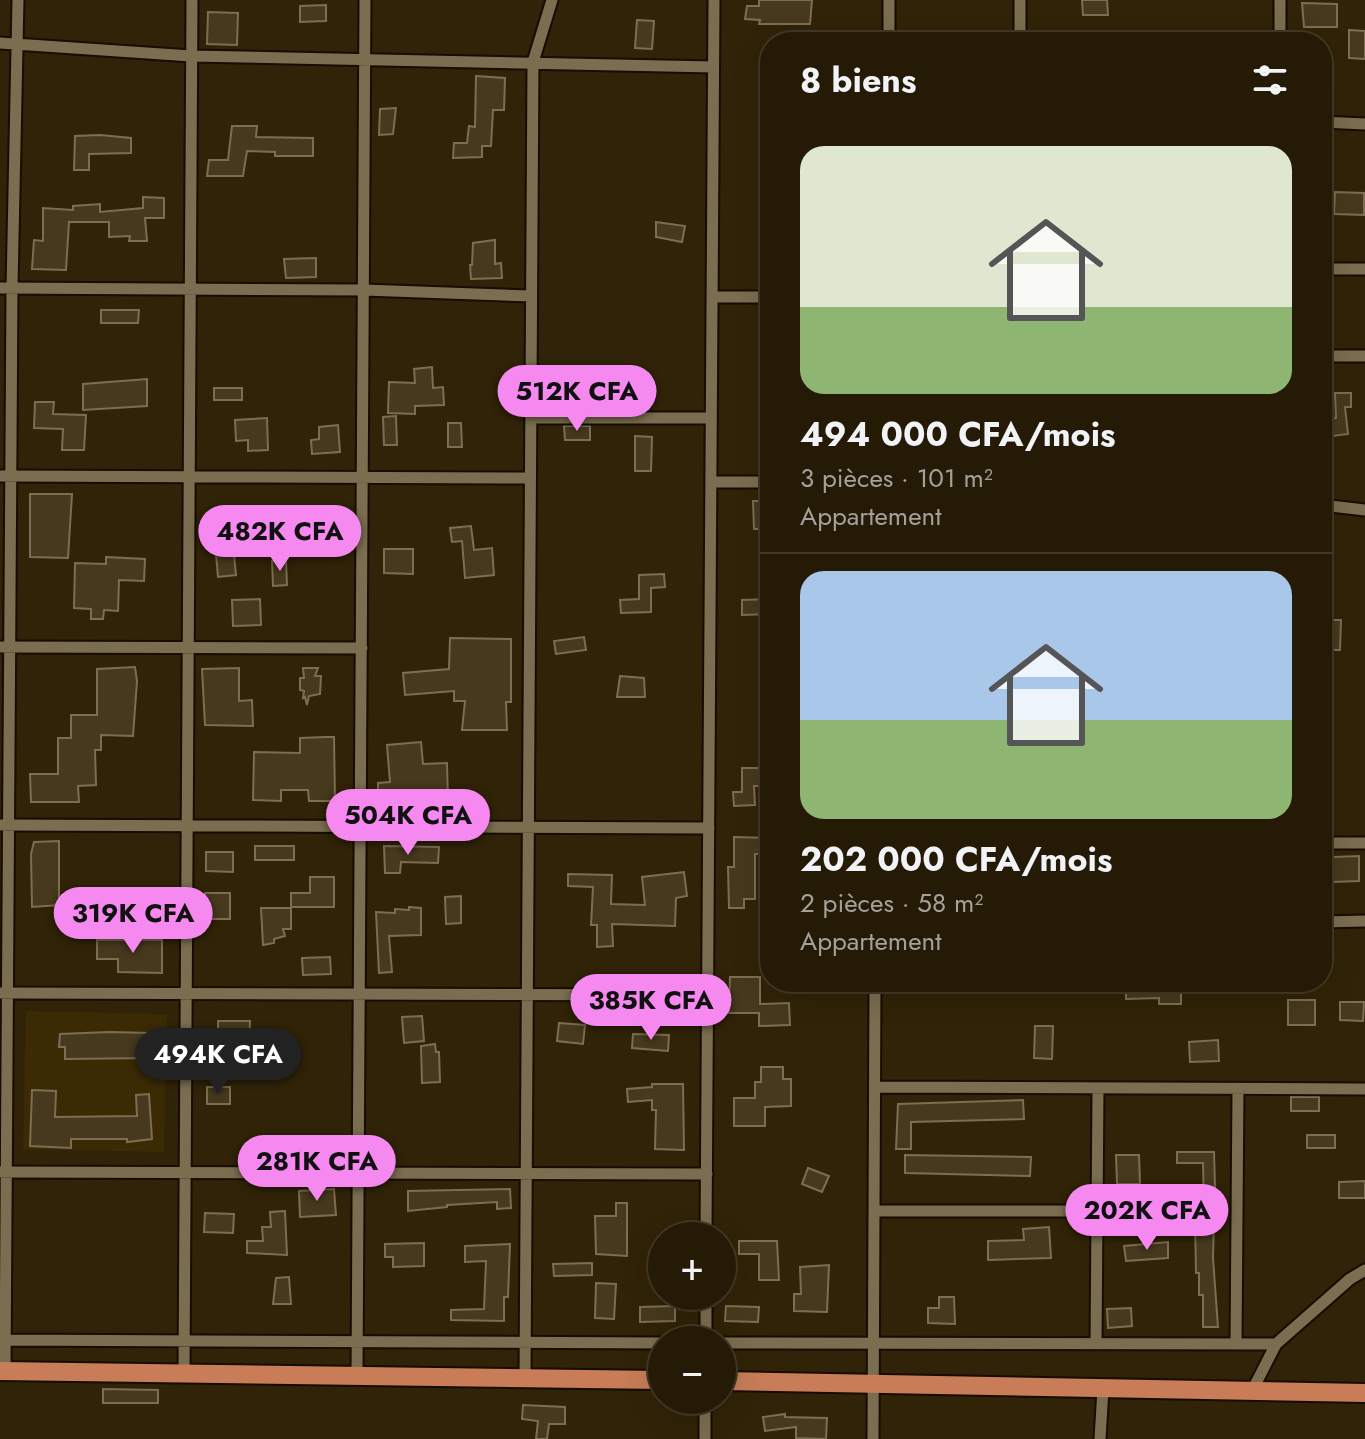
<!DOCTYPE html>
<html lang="fr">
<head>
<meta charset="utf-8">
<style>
	:root { --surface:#241a05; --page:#302713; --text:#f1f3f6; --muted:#a3a19a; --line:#413827; --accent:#f589ef }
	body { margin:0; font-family:Jost,sans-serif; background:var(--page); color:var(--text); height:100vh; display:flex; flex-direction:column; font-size:30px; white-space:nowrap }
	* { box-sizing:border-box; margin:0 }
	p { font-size:26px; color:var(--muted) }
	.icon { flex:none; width:44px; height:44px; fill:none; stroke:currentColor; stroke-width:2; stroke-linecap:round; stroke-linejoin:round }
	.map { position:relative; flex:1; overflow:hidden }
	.panel { position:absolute; left:760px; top:32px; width:572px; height:960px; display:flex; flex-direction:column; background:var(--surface); border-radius:32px; box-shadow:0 8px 32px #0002,0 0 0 2px var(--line) }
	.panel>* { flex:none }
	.fabs { position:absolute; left:648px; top:1222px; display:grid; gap:16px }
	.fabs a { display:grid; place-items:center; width:88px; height:88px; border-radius:50%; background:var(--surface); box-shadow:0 8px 32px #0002,0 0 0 2px var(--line); font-size:40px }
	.price { position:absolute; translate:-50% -68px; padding:0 18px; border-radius:28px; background:var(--accent); color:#111; font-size:26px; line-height:52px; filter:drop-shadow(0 2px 4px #0008) }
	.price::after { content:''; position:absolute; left:50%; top:48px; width:24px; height:18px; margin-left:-12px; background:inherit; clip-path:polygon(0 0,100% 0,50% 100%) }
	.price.active { background:#222; color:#fff }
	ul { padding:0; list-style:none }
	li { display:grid; align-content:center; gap:16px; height:424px; padding:0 40px }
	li+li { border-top:2px solid var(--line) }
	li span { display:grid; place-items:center; height:248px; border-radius:24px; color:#555 }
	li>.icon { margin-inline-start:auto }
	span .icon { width:144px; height:144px; fill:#fffc; stroke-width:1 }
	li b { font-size:34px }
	h2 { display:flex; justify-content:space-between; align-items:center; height:96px; padding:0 40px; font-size:34px }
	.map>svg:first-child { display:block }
</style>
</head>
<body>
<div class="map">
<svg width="1365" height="1439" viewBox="0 0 1365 1439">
	<rect width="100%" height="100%" fill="#302307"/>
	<path fill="#3b2b05" d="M26 1011 167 1014 164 1152 23 1149Z"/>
	<path fill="#46391d" stroke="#7d6e51" stroke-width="2" d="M759 0H812L810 24H759L760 20 745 19 747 6H759Z
		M1082 0H1107L1108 15H1083Z
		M1302 3 1337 4V27H1304Z
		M326 5V21L300 22V6Z
		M208 12 238 13 237 45 207 44Z
		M637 20 654 21 652 49 635 48Z
		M1349 30 1365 31V59L1349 58Z
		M476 76 505 78 504 110H493L491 146H482V157L453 158 454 143H467L469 126 475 127Z
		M396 108 393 134 379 135 380 109Z
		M232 126H257L256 137 313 138V156H275V152L247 151 243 176H207L209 160H228Z
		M100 135 131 138V153L89 154V170H74L75 136Z
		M1335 192 1364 193V215L1334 214Z
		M143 197 164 198V218H145L147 241H129L130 236 109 237V222H69L66 270 32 269 34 240 43 241V208L73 210V206L100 204V212L143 208Z
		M656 222 685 226 682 242 656 237Z
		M495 240V264L501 263 502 278 471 279 470 265H472L473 243Z
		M316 258V277L286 278 284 259Z
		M101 310H139L138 323H101Z
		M432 367 433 388 443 387 444 405 415 406V414L388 413 389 382 415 383 414 369Z
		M147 379V406L83 410V384Z
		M214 388H242V400H214Z
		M1335 393H1351V407H1345L1348 434 1325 437 1323 420 1336 418Z
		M35 402H54L53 414 86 415 84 450H62L63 429 34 428Z
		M396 416 397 445H384L383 417Z
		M267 418 268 450 248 451V440L236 441 235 420Z
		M448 423H461L462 447H448Z
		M338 425 340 452 312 454 311 440 319 439V427Z
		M564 426H590V440H565Z
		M635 436 652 437 651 471H635Z
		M30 494H72L68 558 30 557Z
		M753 501H770V529H754Z
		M471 526 474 550 492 548 494 575 465 578 462 541 452 542 450 528Z
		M215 543H243L244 555H234L236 575 218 577Z
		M384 549H413V574L384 573Z
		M106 557 145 559 144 581 119 580 118 611 104 610 103 619H91V609L74 608 75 563 106 564Z
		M286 560 287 585 273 586 272 561Z
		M664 574 665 587 651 588V612L621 613 620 600 639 599V575Z
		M260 599 261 625 233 626 232 600Z
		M770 599V614L742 615V600Z
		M1329 620H1341L1340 650H1328Z
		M584 637 586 650 556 654 554 641Z
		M450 638 511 639V702H506L507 730H462L465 701H454V691L405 695 403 673 449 669Z
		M135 667 137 681 133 736 101 735V750H95L96 785 78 786 79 802H31L30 774H58V738H71V715H97V669Z
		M239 668V701L252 700 253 726 205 725 202 669Z
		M303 668H318L315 676H321L320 694 309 696 307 705 305 697 303 698 304 691 300 690V678H304Z
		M620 676 644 678 645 697H617Z
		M325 737H334L335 801H309L308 790H281V801L253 800 254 752 300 753V738Z
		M421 742 423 764 447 763 448 801H378V783L390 782 387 745Z
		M742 768H769V786H754L755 805 734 806 733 792H742Z
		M734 837 770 838V854H755V899H744V908H729L728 867H734Z
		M59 841V905L32 907 31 854 34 842Z
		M255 846H294V860H255Z
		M384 846 439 847 438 863 401 862 400 873H385Z
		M206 852H233V872L206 871Z
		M1359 856V881L1333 882V857Z
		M684 872 687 896 676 898 675 926 612 924 613 946 597 947V925H591L593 887 568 886V874L612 875 611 904 645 905 642 877Z
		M310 877H334V907H291V893H310Z
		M205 893H230V919H205Z
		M461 896V923L446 924 445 897Z
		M409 907 421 908V935L389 936 392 972 379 973 376 912 395 913V909L409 910Z
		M261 908H291V929H283L285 936 274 939V943L263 945Z
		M97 940H162V973L118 972V959H97Z
		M330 957 331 974 303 975 302 958Z
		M730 977H760V1004L789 1003 790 1025 759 1026V1013H729Z
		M1126 982H1181V1004H1159V998L1126 999Z
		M1288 1000H1315V1025H1288Z
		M1340 1002H1364L1363 1021 1340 1020Z
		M422 1016 424 1041 404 1043 402 1017Z
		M218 1021H250L249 1046 218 1045Z
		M559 1023 585 1025 583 1044 557 1041Z
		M1035 1026H1053L1052 1059 1034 1058Z
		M109 1032 151 1033 150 1058 65 1059V1047H59L60 1034Z
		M633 1034 669 1035 668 1051 632 1048Z
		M1218 1040 1219 1061 1190 1062 1189 1042Z
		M435 1044 436 1052H439L440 1082 422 1083 421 1046Z
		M761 1067H783V1079H791V1106L765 1107V1126H734V1098H755V1082H761Z
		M652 1084H683L684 1150 655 1149 656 1110H652V1100L628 1102 627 1089 652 1087Z
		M207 1087H230V1104H207Z
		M32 1090 56 1091 55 1117 137 1116 136 1095 149 1094 152 1139 127 1142V1139H71V1148L30 1146Z
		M1291 1097H1319V1111H1291Z
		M1023 1100 1024 1119 911 1122V1149H896L898 1104Z
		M1307 1135H1335V1148H1307Z
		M1177 1152H1214L1216 1222H1214L1213 1258 1218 1327H1203V1295H1199V1273H1196L1195 1220H1178V1206H1204L1203 1163H1177Z
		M905 1155 1031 1157 1030 1176 905 1173Z
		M1116 1155H1139L1140 1184H1117Z
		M808 1168 829 1176 822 1192 802 1184Z
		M1365 1181V1198H1339V1182Z
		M334 1189 336 1215 300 1217 299 1191Z
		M510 1189 511 1208 497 1209V1202L447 1205V1207L408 1211V1191Z
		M616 1203H627V1256L596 1254 595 1216H616Z
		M285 1211 287 1255 247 1253V1241H263L262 1227H271L270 1212Z
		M205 1213 234 1214 233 1233 204 1232Z
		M1049 1227 1051 1258 988 1260V1241L1024 1240 1023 1229Z
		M739 1241H777L779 1280H759V1254H739Z
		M1168 1242V1258L1126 1261 1124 1246Z
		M424 1243V1266L393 1267V1257H385V1244Z
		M510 1244 508 1297H504V1321L451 1320V1310L484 1309 486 1261 465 1262V1246Z
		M592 1263V1275L554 1276 553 1264Z
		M829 1265 827 1312 794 1311V1294H801L800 1267Z
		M289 1277 291 1304H273L276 1278Z
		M596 1283 616 1284 614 1319 595 1318Z
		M939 1297H954L955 1324 928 1323V1308H939Z
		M675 1306V1321L640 1322V1307Z
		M726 1306 759 1307 758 1322 725 1321Z
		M1131 1308 1132 1326 1108 1328 1107 1309Z
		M103 1389 158 1390V1403H103Z
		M523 1405 565 1407V1424H549L547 1439H536L538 1421 522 1419Z
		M785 1414V1417L827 1418 826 1439 796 1438V1427L765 1431 763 1417Z"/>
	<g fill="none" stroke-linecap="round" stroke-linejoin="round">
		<g stroke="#160d00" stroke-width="15">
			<path id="minor" d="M889 42V0
				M1020 42V0
				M1280 42V0
				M0 43 191 56 713 67
				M1322 122 1365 124
				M1322 269H1365
				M0 288 364 290 531 296
				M712 297H770
				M1322 356H1365
				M531 418H711
				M0 476 530 478
				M711 482H770
				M1322 505 1365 510
				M0 647 362 648
				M0 825 709 828
				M1322 843H1365
				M1322 922 1365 921
				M1 993 708 995
				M875 1087 1365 1089
				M0 1172 707 1174
				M874 1211H1097
				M706 1236 714 0
				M6 1340 662 1343
				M706 1340V1296
				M722 1343 1276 1344
				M1096 1344 1098 1088
				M1236 1344 1238 1089
				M5 1371 12 288 18 0
				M184 1372 192 0
				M357 1375 365 0
				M525 1378 533 62 552 0
				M1252 1391 1276 1344 1350 1279 1365 1270
				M705 1439V1400
				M873 1439 875 982
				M1100 1439 1103 1389"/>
		</g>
		<g stroke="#160d00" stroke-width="22">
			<path id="primary" d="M0 1371 662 1380
				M722 1381 1365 1393"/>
		</g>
		<use href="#minor" stroke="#7b6d4f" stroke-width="11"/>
		<use href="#primary" stroke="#c87c57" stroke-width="18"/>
	</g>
</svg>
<div class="fabs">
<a>+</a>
<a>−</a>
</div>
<b class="price" style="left:577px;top:433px">512K CFA</b>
<b class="price" style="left:280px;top:573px">482K CFA</b>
<b class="price" style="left:408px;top:857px">504K CFA</b>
<b class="price" style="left:133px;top:955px">319K CFA</b>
<b class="price" style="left:651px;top:1042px">385K CFA</b>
<b class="price active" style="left:218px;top:1096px">494K CFA</b>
<b class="price" style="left:317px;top:1203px">281K CFA</b>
<b class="price" style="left:1147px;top:1252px">202K CFA</b>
<section class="panel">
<h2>8 biens<svg class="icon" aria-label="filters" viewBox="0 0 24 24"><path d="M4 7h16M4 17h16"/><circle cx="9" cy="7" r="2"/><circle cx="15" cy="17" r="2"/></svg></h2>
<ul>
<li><span style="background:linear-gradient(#dfe7d0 65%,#8fb573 0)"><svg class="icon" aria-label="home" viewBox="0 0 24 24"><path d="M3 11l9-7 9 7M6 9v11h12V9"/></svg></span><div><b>494 000 CFA/mois</b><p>3 pièces · 101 m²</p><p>Appartement</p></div></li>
<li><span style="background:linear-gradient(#a9c7e8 60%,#8fb573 0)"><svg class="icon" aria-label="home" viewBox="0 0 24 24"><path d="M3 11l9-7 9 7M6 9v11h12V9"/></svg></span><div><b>202 000 CFA/mois</b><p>2 pièces · 58 m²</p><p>Appartement</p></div></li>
</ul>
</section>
</div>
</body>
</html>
